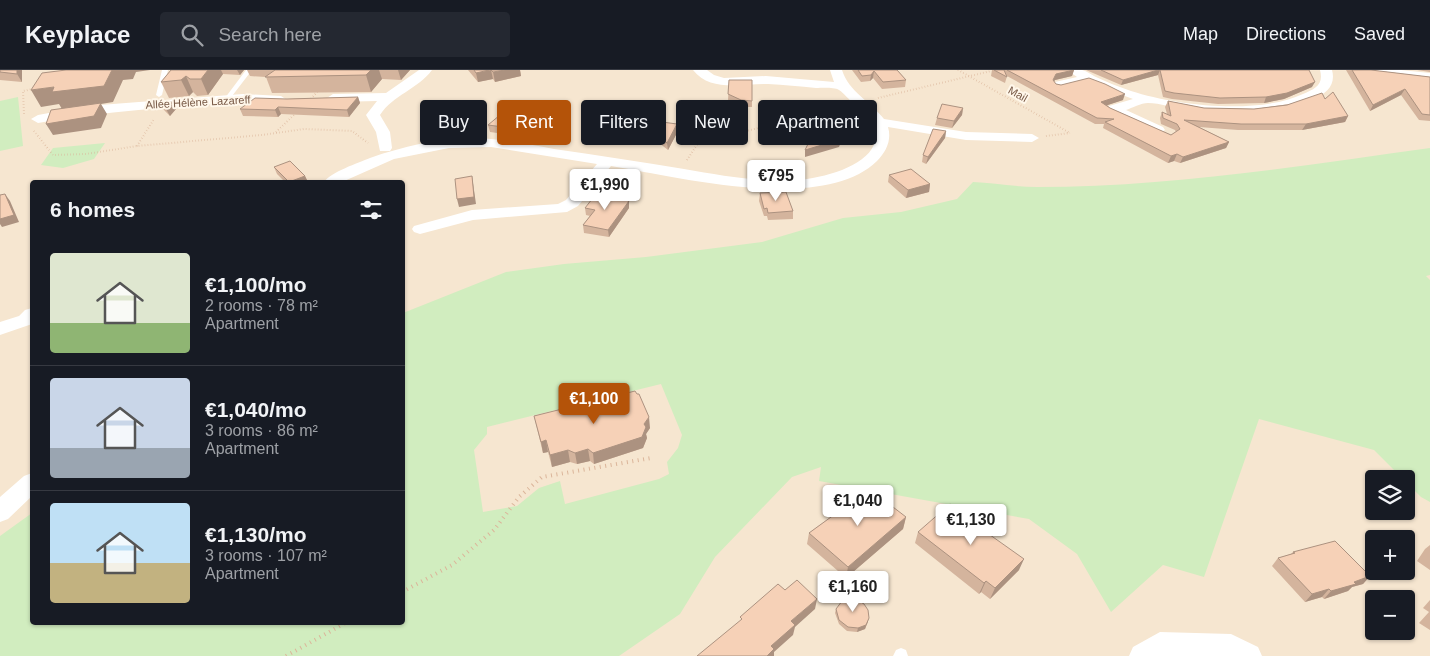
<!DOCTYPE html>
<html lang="en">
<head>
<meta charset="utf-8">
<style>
	:root { --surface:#171b24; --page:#242831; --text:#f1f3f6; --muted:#9ea1a6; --line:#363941; --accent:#b45309 }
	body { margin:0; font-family:Helvetica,sans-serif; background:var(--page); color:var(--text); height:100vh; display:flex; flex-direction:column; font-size:19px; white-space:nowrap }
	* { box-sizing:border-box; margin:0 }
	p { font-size:16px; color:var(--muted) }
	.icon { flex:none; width:28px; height:28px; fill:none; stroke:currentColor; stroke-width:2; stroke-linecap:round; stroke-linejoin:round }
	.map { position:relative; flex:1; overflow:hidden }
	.details { position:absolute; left:30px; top:110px; width:375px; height:445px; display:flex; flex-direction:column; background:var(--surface); border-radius:5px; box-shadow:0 1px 4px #0004 }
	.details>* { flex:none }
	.banner { position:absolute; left:420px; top:30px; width:475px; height:45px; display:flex; gap:10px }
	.buttons { position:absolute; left:1365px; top:400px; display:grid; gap:10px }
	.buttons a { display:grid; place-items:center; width:50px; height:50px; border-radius:5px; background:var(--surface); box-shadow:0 1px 4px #0004; font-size:25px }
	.price { position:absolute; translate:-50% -42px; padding:0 11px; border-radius:5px; background:#fff; color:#222; font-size:16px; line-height:32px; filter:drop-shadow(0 1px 2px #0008) }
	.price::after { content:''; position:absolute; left:50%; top:30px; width:15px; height:11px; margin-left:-8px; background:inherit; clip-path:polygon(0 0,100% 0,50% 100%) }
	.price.selected { background:var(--accent); color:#fff }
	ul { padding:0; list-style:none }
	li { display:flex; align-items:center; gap:15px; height:125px; padding:0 20px }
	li+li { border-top:1px solid var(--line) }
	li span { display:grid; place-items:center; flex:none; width:140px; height:100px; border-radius:5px; color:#555 }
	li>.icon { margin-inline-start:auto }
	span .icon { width:60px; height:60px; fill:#fffc; stroke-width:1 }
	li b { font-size:21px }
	h2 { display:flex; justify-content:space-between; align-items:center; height:60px; padding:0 20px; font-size:21px }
	.chip { padding:0 18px; border-radius:5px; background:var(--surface); box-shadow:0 1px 4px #0004; font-size:18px; line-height:45px }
	.chip.selected { background:var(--accent); color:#fff }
	header { display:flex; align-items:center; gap:30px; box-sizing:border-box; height:70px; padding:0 25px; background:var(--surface); border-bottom:1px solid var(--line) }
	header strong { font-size:24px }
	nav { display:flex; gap:28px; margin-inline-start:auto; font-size:18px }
	.search { width:350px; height:45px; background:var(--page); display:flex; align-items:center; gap:12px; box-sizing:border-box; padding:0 18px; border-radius:5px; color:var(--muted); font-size:19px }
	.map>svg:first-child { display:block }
</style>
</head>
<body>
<header>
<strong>Keyplace</strong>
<div class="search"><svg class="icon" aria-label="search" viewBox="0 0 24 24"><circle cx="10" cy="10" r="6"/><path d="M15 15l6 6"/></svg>Search here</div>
<nav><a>Map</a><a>Directions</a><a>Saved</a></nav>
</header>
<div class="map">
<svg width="1430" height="586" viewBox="0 0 1430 586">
	<rect width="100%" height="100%" fill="#fef4e2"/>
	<path fill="#f6e6d0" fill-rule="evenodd" d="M0 0H1430V586H0ZM32 112H402V552H32ZM1374 409H1406V441H1374ZM1374 469H1406V501H1374ZM1374 529H1406V561H1374Z"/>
	<path fill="#d1edbf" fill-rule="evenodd" d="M18 27 23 76 0 81V31Z
		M105 73 94 89 63 98 41 95 53 78Z
		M1430 78V205L1426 206 1430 210V432L1421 427 1406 412V409H1403L1374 380 1259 349 1204 507 1163 495 1111 542 1077 484 1029 449 819 411 821 397 792 407 715 487 680 544 619 586H0V466L32 443V552H402L403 243 506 202 564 194 646 187 762 172 843 148 901 142 957 129 973 112C994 113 1016 117 1037 117 1169 117 1300 96 1430 78ZM661 314 682 365 678 378 667 392 669 404 659 409 565 434 560 411 539 418 517 436 483 442 474 380 487 364V357Z"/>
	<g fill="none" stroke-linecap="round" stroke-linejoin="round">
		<path stroke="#dbb59a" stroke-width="2" stroke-dasharray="0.5 2.5" stroke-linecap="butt" d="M958 0 1070 63
			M878 28 991 1
			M309 31 318 21
			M24 44 23 21 33 19
			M34 61 53 85 86 84 137 76 262 65 304 59 352 61 368 73
			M276 62 297 42
			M1046 66 1070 63
			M137 76 154 49
			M687 90 698 73 843 37"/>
		<path stroke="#dbb59a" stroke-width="4" stroke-dasharray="1 4.5" stroke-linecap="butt" d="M402 522 452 495 494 460 519 427 542 407 651 388
			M286 586 347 552"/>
		<path fill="#fff" fill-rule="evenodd" d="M162 0H168L162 25 159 27 156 25Z
			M246 0H252L229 30H225V28Z
			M901 578 906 580 908 586H893L896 580Z"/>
		<path fill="#fff" fill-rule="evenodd" d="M419 0H432C418 19 393 25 380 45L390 62 392 78 390 81H380L376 62 366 45 377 31 333 32 327 28 333 24 386 23Z
			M693 0H707L714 5 724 8 766 6 834 12 830 0H842C849 22 870 31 884 49L966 62 1032 64 1039 68 1032 72 966 70 888 57C892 70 886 82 877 91 823 144 678 107 611 96L578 136 567 142 473 150 420 164 414 162 412 159 414 156 472 140 558 134 566 130 597 94 491 77 449 78 394 89 342 112H324C331 102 358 93 370 88 408 75 451 65 491 69 512 71 533 75 554 79 598 85 641 92 684 99 725 106 766 114 807 109 850 103 907 77 854 34 849 30 844 23 839 20 834 17 822 18 816 18 800 16 784 15 768 14 743 13 711 23 693 0Z
			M1067 0C1072 0 1078 0 1082 0 1087 1 1092 5 1096 7 1107 12 1119 17 1131 21 1178 36 1258 45 1303 24 1315 19 1324 15 1320 0H1332C1336 15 1327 23 1314 29 1275 47 1228 45 1186 40 1174 38 1160 33 1148 33 1141 33 1132 38 1126 40L1163 57 1165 60 1158 64 1109 42 1107 39 1109 36 1133 29 1087 12 1059 19 1055 18 1053 15 1055 12 1077 7Z
			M1363 0H1401L1430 3V11L1369 4Z
			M243 24 281 26 287 30C281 38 250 31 239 32 172 37 105 41 38 53L31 49 38 45 87 36Z
			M32 238V254L0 265V252L19 246 25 240Z
			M32 403V426L8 449 0 452V427L24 406Z
			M1160 562 1231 564 1258 577 1262 586H1129L1133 577Z"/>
	</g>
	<path fill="#d4b49d" d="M0 0H22V12L0 10Z
		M171 0H244L240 5 223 4 208 25 197 26 193 22 189 26 169 28 161 12Z
		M247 0H410L401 10 382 9 371 22 272 23 266 7 250 6Z
		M468 0H520L521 6 495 12 493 9 478 12Z
		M852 0H897L906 10 905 17 882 19 873 8 870 11 861 12Z
		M992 0H1074L1072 6 1055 10 1054 11 1056 14 1123 30 1107 35 1110 38 1171 65 1176 62 1175 60 1161 54 1160 48 1162 42 1167 44 1165 37 1168 31 1204 38 1254 39 1325 29 1348 46 1345 52 1302 60H1238L1199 57 1229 72 1226 78 1180 93 1174 91 1168 93 1103 58 1104 54H1095L1007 6 1005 13 991 6Z
		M1086 0H1309L1312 17 1284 29 1264 33 1218 34 1172 29 1163 27 1158 5 1121 15Z
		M1346 0H1371L1430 7V51L1419 50 1401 25 1370 41Z
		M1417 0H1430V2Z
		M729 10H752V37H741L728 31Z
		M358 27 360 33 349 47 281 44 278 47 243 46 240 39 287 29Z
		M160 33 176 39 170 46 164 40Z
		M963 38 962 45 952 58 935 55 937 48Z
		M488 55H564L550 70 490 62Z
		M678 61 668 80 654 69V62Z
		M946 61 945 68 926 94 922 92 923 85Z
		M274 97 305 106 308 112H285L277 104Z
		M889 105 930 114 929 122 906 128 888 112Z
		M760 123 793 141V149L768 150 767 146H764L759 131Z
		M629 131V138L609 167 584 163 583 155 590 146 586 145 585 138Z
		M563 342 650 358 646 364 647 368 643 378 594 394 590 391 577 394 570 392 552 397 548 382 543 383 534 346Z
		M851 429 906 447 903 459 846 508 807 474 809 463 850 433Z
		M970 451 1019 500 990 529 981 522 979 524 915 473 918 462Z
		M1430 475V500L1417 491 1425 479Z
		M1293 482 1370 506 1363 514 1352 517 1348 521 1324 529 1322 527 1305 532 1272 496 1278 488 1291 484Z
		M1430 530V560L1419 553 1429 542 1423 538Z
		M836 539 868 552 865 559 857 562 847 561 839 554 835 543Z"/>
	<path fill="#ac9280" d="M17 0H22V12L17 4Z
		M112 0H150L136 2 133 9 123 10 113 32 101 34 107 44 101 58 53 65 46 54 62 39 59 34 41 37 31 20 54 17Z
		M208 0H221L223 4 208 25 201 9Z
		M237 0H244L240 5Z
		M371 0H379L382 9 371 22 366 5Z
		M398 0H410L401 10Z
		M491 0 493 9 478 12 476 3Z
		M505 0H520L521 6 495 12 493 2Z
		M1074 0 1072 6 1055 10 1051 16 1053 10 1056 4Z
		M1158 0H1160L1158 5 1121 15 1123 10Z
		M874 1 873 8 870 11 871 5Z
		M186 6 193 22 189 26 181 10Z
		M1315 12 1312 17 1284 29 1264 33 1266 27Z
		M1405 19 1401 25 1370 41 1373 35Z
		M1125 24 1123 30 1099 38 1101 32Z
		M358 27 360 33 349 47 347 40Z
		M173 32 176 39 170 46 166 39Z
		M278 37 281 44 278 47 275 40Z
		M963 38 962 45 952 58 954 51Z
		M1348 46 1345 52 1302 60 1306 54Z
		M564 48V55L550 70 549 63Z
		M849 48 848 55 839 77 805 87V80Z
		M677 54 678 61 668 80 667 73Z
		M946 61 945 68 926 94 928 87Z
		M1229 72 1226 78 1180 93 1183 87Z
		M1177 84 1174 91 1168 93 1171 86Z
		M305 106 308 112H289Z
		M472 106 476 134 459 137 457 129Z
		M930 114 929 122 906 128 908 120Z
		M5 124 10 131 19 152 2 157 0 154V149Z
		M629 131V138L609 167 608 160Z
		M649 347 650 358 646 364 647 368 643 378 594 394 593 383 644 354Z
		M546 370 548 382 543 383 541 372Z
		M588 379 590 391 577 394 575 383Z
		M568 380 570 392 552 397 550 385Z
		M906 447 903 459 846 508 848 497Z
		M1024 489 1019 500 990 529 995 518Z
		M1370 506 1363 514 1352 517 1348 521 1324 529 1331 521 1354 512Z
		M986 511 981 522 979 524 984 513Z
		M1329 519 1322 527 1305 532 1312 524Z
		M817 529 815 539 795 557 793 565 774 582V586H767L771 576 791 551Z
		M869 548 865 559 857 562 858 558Z"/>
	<path fill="#f6d1b7" stroke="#ac9280" d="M0 0H17V4L0 2Z
		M66 0H112L104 16 52 22 54 17 31 20 42 3Z
		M171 0H208L201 9H190L186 6 181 10 161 12Z
		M275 0H371L366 5 265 7Z
		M474 0H489L476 3Z
		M491 0H505L493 2Z
		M858 0H897L906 10 883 12 874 1 871 5 862 6Z
		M994 0H1004L1007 7Z
		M1007 0H1074L1056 4 1053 10 1056 14 1061 15 1089 8 1105 14 1125 24 1101 32 1110 38 1171 65 1180 59 1177 54 1163 48 1162 42 1171 46 1168 31 1204 38 1254 39 1287 35 1322 23 1325 29 1333 22 1348 46 1306 54H1241L1184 50 1229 72 1183 87 1177 84 1171 86 1105 52 1114 49 1097 48Z
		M1101 0H1158L1123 10Z
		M1160 0H1309L1315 12 1287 23 1266 27 1220 28 1174 23 1165 21Z
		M1352 0H1371L1430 7V45L1422 44 1405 19 1373 35Z
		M729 10H752V31L741 30 728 24Z
		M358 27 347 40 278 37 275 40 240 39 255 28 287 29Z
		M173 32 166 39 160 33Z
		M101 33 94 46 46 54 51 40Z
		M942 34 963 38 954 51 937 48Z
		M506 40 564 48 549 63 488 55Z
		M823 44 849 48 839 70 805 80Z
		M662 52 677 54 667 73 654 62Z
		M933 59 946 61 928 87 923 85Z
		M290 91 305 106 289 112 274 97Z
		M911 99 930 114 908 120 889 105Z
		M472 106 474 127 457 129 455 109Z
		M786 122 793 141 768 143 767 138 764 139 760 123Z
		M5 124 14 145 0 149V125Z
		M596 124 629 131 608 160 583 155 595 140 585 138Z
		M635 321 637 324H639L649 347 644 354 646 357 642 367 593 383 588 379 575 383 568 380 550 385 546 370 541 372 534 346 562 339 563 342 611 330V327Z
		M867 417 906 447 848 497 809 463 853 431 851 429Z
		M950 434 970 449 969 450 1024 489 995 518 986 511 984 513 918 462Z
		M1335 471 1370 506 1354 512 1356 514 1331 521 1329 519 1312 524 1278 488 1295 483 1293 482Z
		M797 510 817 529 791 551 795 555 771 576 774 579 767 586H697L742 549 740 547 778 514 785 520Z
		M849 529H856L864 534 868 540 869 548 866 555 858 558 848 557 839 550 836 539 842 531Z"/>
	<g text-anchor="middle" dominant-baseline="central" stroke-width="4" stroke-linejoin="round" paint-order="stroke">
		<g font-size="11" fill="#785946" stroke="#fff7ea">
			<text transform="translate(1018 24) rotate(29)">Mail</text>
			<text transform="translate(198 32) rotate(-3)">Allée Hélène Lazareff</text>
		</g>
	</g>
</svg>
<div class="buttons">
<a><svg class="icon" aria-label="layers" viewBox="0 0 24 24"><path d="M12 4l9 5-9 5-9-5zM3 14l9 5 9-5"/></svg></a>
<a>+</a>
<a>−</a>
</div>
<b class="price" style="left:776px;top:132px">€795</b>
<b class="price" style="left:605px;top:141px">€1,990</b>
<b class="price selected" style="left:594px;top:355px">€1,100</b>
<b class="price" style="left:858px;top:457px">€1,040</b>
<b class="price" style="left:971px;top:476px">€1,130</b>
<b class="price" style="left:853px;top:543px">€1,160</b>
<div class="banner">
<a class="chip">Buy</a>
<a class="chip selected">Rent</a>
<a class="chip">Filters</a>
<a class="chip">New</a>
<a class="chip">Apartment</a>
</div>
<section class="details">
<h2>6 homes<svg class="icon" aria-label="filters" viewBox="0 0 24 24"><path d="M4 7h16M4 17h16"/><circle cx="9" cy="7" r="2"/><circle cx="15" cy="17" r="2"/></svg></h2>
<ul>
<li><span style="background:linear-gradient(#dfe7d0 70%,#8fb573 0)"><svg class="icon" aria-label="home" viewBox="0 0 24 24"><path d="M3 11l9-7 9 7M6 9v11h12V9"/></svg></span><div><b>€1,100/mo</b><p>2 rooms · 78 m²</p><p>Apartment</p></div></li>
<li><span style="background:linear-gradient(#c9d6e8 70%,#9aa5b1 0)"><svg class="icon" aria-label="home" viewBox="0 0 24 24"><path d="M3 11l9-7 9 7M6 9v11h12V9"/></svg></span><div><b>€1,040/mo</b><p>3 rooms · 86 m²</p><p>Apartment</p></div></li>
<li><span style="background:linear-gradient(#bfe0f5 60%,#c2b280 0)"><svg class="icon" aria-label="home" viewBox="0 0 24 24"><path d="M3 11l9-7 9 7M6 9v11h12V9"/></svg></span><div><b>€1,130/mo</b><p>3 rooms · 107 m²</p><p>Apartment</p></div></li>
</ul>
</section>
</div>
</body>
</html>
